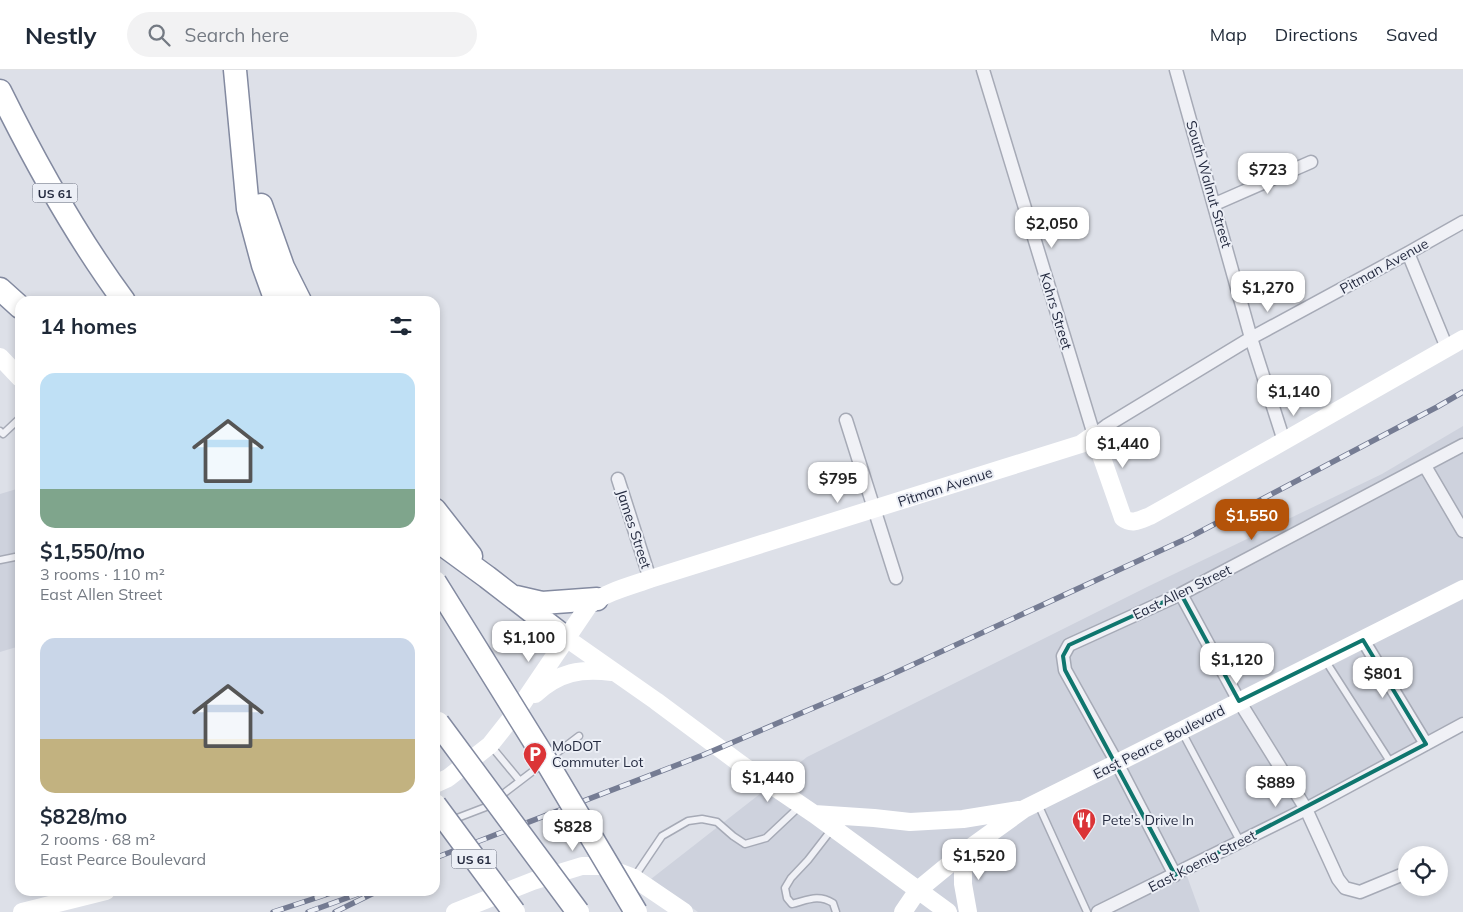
<!DOCTYPE html>
<html lang="en">
<head>
<meta charset="utf-8">
<style>
	:root { --surface:#fff; --page:#f2f2f3; --text:#1f2937; --muted:#747a83; --line:#e0e1e3; --accent:#b45309 }
	body { margin:0; font-family:Mulish,sans-serif; background:var(--page); color:var(--text); height:100vh; display:flex; flex-direction:column; font-size:19px; white-space:nowrap }
	* { box-sizing:border-box; margin:0 }
	p { font-size:16px; color:var(--muted) }
	.icon { flex:none; width:28px; height:28px; fill:none; stroke:currentColor; stroke-width:2; stroke-linecap:round; stroke-linejoin:round }
	.map { position:relative; flex:1; overflow:hidden }
	.side { position:absolute; left:15px; top:226px; width:425px; height:600px; display:flex; flex-direction:column; background:var(--surface); border-radius:15px; box-shadow:0 2px 8px #0003 }
	.side>* { flex:none }
	.controls { position:absolute; left:1398px; top:776px; display:grid; gap:10px }
	.controls a { display:grid; place-items:center; width:50px; height:50px; border-radius:50%; background:var(--surface); box-shadow:0 2px 8px #0003; font-size:25px }
	.price { position:absolute; translate:-50% -42px; padding:0 11px; border-radius:10px; background:#fff; color:#222; font-size:16px; line-height:32px; filter:drop-shadow(0 1px 2px #0008) }
	.price::after { content:''; position:absolute; left:50%; top:30px; width:15px; height:11px; margin-left:-8px; background:inherit; clip-path:polygon(0 0,100% 0,50% 100%) }
	.price.selected { background:var(--accent); color:#fff }
	ul { padding:0; list-style:none }
	li { display:grid; align-content:center; gap:10px; height:265px; padding:0 25px }
	li span { display:grid; place-items:center; height:155px; border-radius:15px; color:#555 }
	li>.icon { margin-inline-start:auto }
	span .icon { width:90px; height:90px; fill:#fffc; stroke-width:1 }
	li b { font-size:21px }
	h2 { display:flex; justify-content:space-between; align-items:center; height:60px; padding:0 25px; font-size:21px }
	header { display:flex; align-items:center; gap:30px; box-sizing:border-box; height:70px; padding:0 25px; background:var(--surface); border-bottom:1px solid var(--line) }
	header strong { font-size:24px }
	nav { display:flex; gap:28px; margin-inline-start:auto; font-size:18px }
	.search { width:350px; height:45px; background:var(--page); display:flex; align-items:center; gap:12px; box-sizing:border-box; padding:0 18px; border-radius:28px; color:var(--muted); font-size:19px }
	.map>svg:first-child { display:block }
</style>
</head>
<body>
<header>
<strong>Nestly</strong>
<div class="search"><svg class="icon" aria-label="search" viewBox="0 0 24 24"><circle cx="10" cy="10" r="6"/><path d="M15 15l6 6"/></svg>Search here</div>
<nav><a>Map</a><a>Directions</a><a>Saved</a></nav>
</header>
<div class="map">
<svg width="1463" height="842" viewBox="0 0 1463 842">
	<rect width="100%" height="100%" fill="#dde0e8"/>
	<path fill="#ced2dd" d="M1463 356V646L1263 755 1183 795 1200 842H698L651 809 807 687 1149 516 1382 404Z
		M20 418V576L0 582V424Z"/>
	<g fill="none" stroke-linecap="round" stroke-linejoin="round">
		<g stroke="#a6aab6" stroke-width="9">
			<path id="lane" d="M0 361 3 364 20 348
				M0 490 20 486
				M1325 590 1391 693
				M1182 662 1240 771
				M520 711 579 666
				M1038 734 1087 842
				M452 750 486 737 520 711 491 676
				M832 759 808 790 791 808 785 818 787 828 792 834C808 830 818 824 833 833L836 842
				M635 806 662 766 688 751 702 749 717 752 733 766 745 774 766 768 800 736"/>
		</g>
		<g stroke="#a6aab6" stroke-width="15">
			<path id="street" d="M983 0 1094 365 1106 356 1251 268 1408 183 1463 152
				M1176 0 1251 268 1284 371
				M1215 134 1311 92
				M1408 183 1447 278
				M846 350 896 508
				M1425 396 1463 461
				M618 409 650 509
				M1181 524 1239 631 1306 739 1338 809 1345 818 1360 822 1406 803
				M1363 570 1426 674
				M1175 805 1117 693 1065 600 1063 586 1069 575 1181 524 1463 375
				M1098 842 1306 739 1463 654"/>
		</g>
		<g stroke="#838aa0" stroke-width="25">
			<path id="highway" d="M235 0 248 139 263 195 276 231
				M0 21C36 94 76 166 124 231
				M261 135 283 197 300 231
				M0 219 20 237
				M435 440 471 486
				M435 469 487 507 566 568
				M516 527 542 533 597 529"/>
		</g>
		<use href="#lane" stroke="#f0f1f6" stroke-width="6"/>
		<use href="#street" stroke="#f0f1f6" stroke-width="12"/>
		<path stroke="#fff" stroke-width="18" d="M0 287 20 308
			M566 568 656 631 742 695 814 744 948 842
			M535 624C559 602 581 598 612 602
			M435 714 448 708 490 675 520 637 589 535C606 522 630 516 650 509L1081 374 1094 365 1123 448C1132 455 1140 450 1150 446L1284 371 1463 269
			M814 744 874 748 910 752 963 749 1019 740
			M963 783V814L968 842
			M22 842 106 821
			M455 842 533 811 582 796H602L634 808 684 842
			M903 842 918 820 963 783 1024 739 1117 693 1463 519"/>
		<use href="#highway" stroke="#fff" stroke-width="22"/>
		<g stroke="#757c93" stroke-width="5.5">
			<path id="rail" d="M435 788 703 685 886 607 1190 467 1437 337 1463 322
				M273 842 337 821
				M308 842 366 821
				M335 842 378 821"/>
		</g>
		<use href="#rail" stroke="#eceff6" stroke-width="4" stroke-dasharray="11" stroke-linecap="butt"/>
		<g stroke="#838aa0" stroke-width="25" stroke-linecap="butt">
			<path id="highway-bridge" d="M435 512 542 684 636 842
				M438 653 578 842
				M435 735 514 842"/>
		</g>
		<use href="#highway-bridge" stroke="#fff" stroke-width="22"/>
	</g>
	<path fill="none" stroke="#0f766e" stroke-width="4" stroke-linejoin="round" d="M1181 524 1239 631 1363 570 1426 674 1175 805 1065 600 1063 586 1069 575Z"/>
	<defs>
		<g id="parking-pin" transform="scale(1.25)"><path d="M0 17L-7.5 6A9.5 9.5 0 1 1 7.5 6Z" fill="#db3437" stroke="#eceff6"/><path d="M-3.5-5.5H1a3.5 3.5 0 0 1 0 7H-1V5.5H-3.5ZM-1-3.4V-.6H.8a1.4 1.4 0 0 0 0-2.8Z" fill="#fff"/></g>
		<g id="restaurant-pin" transform="scale(1.25)"><path d="M0 17L-7.5 6A9.5 9.5 0 1 1 7.5 6Z" fill="#db3437" stroke="#eceff6"/><path d="M-5-6h1v4h1v-4h1v4h1v-4h1v5L-1.5 .5V6h-2V.5L-5-1ZM5-6V6H3V1.5H1.5Q1.5-4 5-6Z" fill="#fff"/></g>
	</defs>
	<g fill-rule="evenodd">
		<use href="#parking-pin" x="535" y="684"/>
		<use href="#restaurant-pin" x="1084" y="750"/>
	</g>
	<g text-anchor="middle" dominant-baseline="central" stroke-width="4" stroke-linejoin="round" paint-order="stroke">
		<g fill="#eceff6" stroke="#616677" stroke-width="1">
			<rect x="32.5" y="113.5" width="45" height="19" rx="4"/>
			<rect x="451.5" y="779.5" width="45" height="19" rx="4"/>
		</g>
		<g font-size="12" font-weight="bold" fill="#252b40">
			<text x="55" y="123">US 61</text>
			<text x="474" y="789">US 61</text>
		</g>
		<g font-size="14" fill="#252b40" stroke="#eceff6">
			<text transform="translate(1209 114) rotate(74)">South Walnut Street</text>
			<text transform="translate(1384 196) rotate(-29)">Pitman Avenue</text>
			<text transform="translate(1056 241) rotate(73)">Kohrs Street</text>
			<text transform="translate(945 417) rotate(-18)">Pitman Avenue</text>
			<text transform="translate(634 459) rotate(72)">James Street</text>
			<text transform="translate(1182 522) rotate(-26)">East Allen Street</text>
			<text transform="translate(1159 672) rotate(-27)">East Pearce Boulevard</text>
			<text transform="translate(1202 791) rotate(-27)">East Koenig Street</text>
		</g>
		<g font-size="14" fill="#252b40" stroke="#eceff6" text-anchor="start">
			<text x="552" y="676">MoDOT<tspan x="552" dy="16">Commuter Lot</tspan></text>
			<text x="1102" y="750">Pete's Drive In</text>
		</g>
	</g>
</svg>
<div class="controls">
<a><svg class="icon" aria-label="locate" viewBox="0 0 24 24"><circle cx="12" cy="12" r="6"/><path d="M12 2v4M12 18v4M2 12h4M18 12h4"/></svg></a>
</div>
<b class="price" style="left:1268px;top:125px">$723</b>
<b class="price" style="left:1052px;top:179px">$2,050</b>
<b class="price" style="left:1268px;top:243px">$1,270</b>
<b class="price" style="left:1294px;top:347px">$1,140</b>
<b class="price" style="left:1123px;top:399px">$1,440</b>
<b class="price" style="left:838px;top:434px">$795</b>
<b class="price selected" style="left:1252px;top:471px">$1,550</b>
<b class="price" style="left:529px;top:593px">$1,100</b>
<b class="price" style="left:1237px;top:615px">$1,120</b>
<b class="price" style="left:1383px;top:629px">$801</b>
<b class="price" style="left:768px;top:733px">$1,440</b>
<b class="price" style="left:1276px;top:738px">$889</b>
<b class="price" style="left:573px;top:782px">$828</b>
<b class="price" style="left:979px;top:811px">$1,520</b>
<section class="side">
<h2>14 homes<svg class="icon" aria-label="filters" viewBox="0 0 24 24"><path d="M4 7h16M4 17h16"/><circle cx="9" cy="7" r="2"/><circle cx="15" cy="17" r="2"/></svg></h2>
<ul>
<li><span style="background:linear-gradient(#bfe0f5 75%,#7fa58c 0)"><svg class="icon" aria-label="home" viewBox="0 0 24 24"><path d="M3 11l9-7 9 7M6 9v11h12V9"/></svg></span><div><b>$1,550/mo</b><p>3 rooms · 110 m²</p><p>East Allen Street</p></div></li>
<li><span style="background:linear-gradient(#c9d6e8 65%,#c2b280 0)"><svg class="icon" aria-label="home" viewBox="0 0 24 24"><path d="M3 11l9-7 9 7M6 9v11h12V9"/></svg></span><div><b>$828/mo</b><p>2 rooms · 68 m²</p><p>East Pearce Boulevard</p></div></li>
</ul>
</section>
</div>
</body>
</html>
